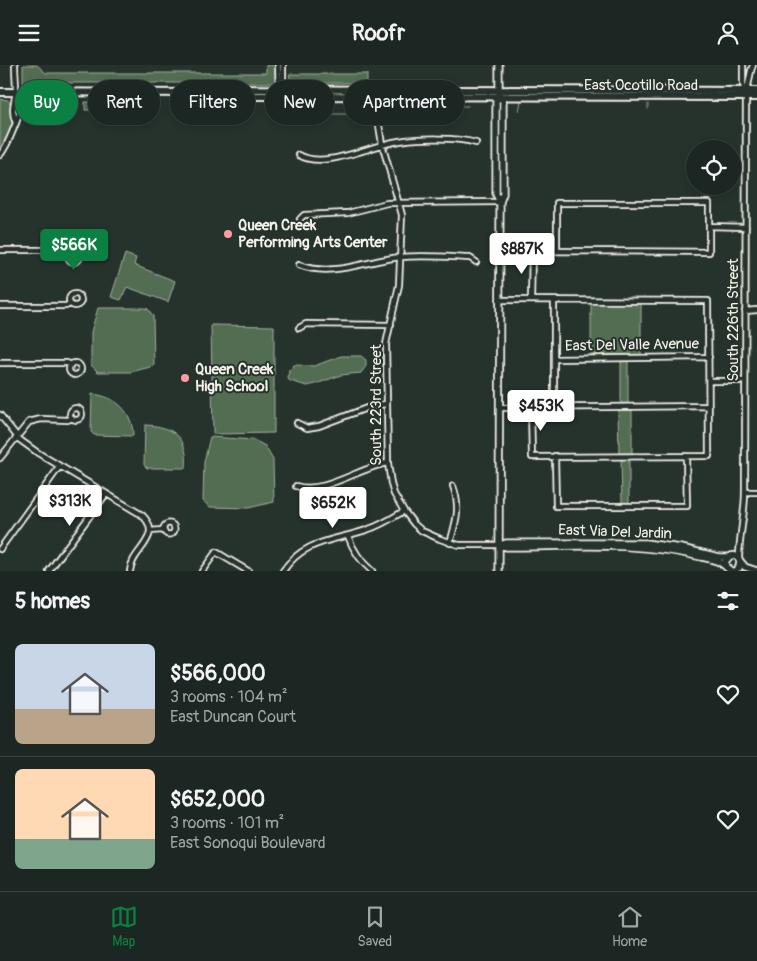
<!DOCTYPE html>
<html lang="en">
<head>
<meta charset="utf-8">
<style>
	:root { --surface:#1c2622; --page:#252e2a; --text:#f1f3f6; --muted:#a0a5a5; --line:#3a4340; --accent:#0b8043 }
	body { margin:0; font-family:Pangolin,sans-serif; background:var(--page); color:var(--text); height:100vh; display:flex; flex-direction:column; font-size:19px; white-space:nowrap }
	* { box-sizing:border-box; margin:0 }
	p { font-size:16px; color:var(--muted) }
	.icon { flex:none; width:28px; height:28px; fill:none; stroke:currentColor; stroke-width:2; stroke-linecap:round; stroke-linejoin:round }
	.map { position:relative; height:506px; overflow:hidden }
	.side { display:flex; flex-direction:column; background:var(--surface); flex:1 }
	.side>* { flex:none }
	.hud { position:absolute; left:15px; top:15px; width:500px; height:45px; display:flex; gap:10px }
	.controls { position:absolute; left:686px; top:75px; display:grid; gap:10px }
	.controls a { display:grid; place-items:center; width:55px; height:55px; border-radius:50%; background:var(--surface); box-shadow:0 2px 8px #0003,0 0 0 1px var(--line); font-size:25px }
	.price { position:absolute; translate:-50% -42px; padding:0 11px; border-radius:5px; background:#fff; color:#222; font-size:16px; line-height:32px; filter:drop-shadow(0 1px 2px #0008) }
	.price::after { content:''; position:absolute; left:50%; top:30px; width:15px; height:11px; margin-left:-8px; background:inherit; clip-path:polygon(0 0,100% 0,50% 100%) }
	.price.active { background:var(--accent); color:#fff }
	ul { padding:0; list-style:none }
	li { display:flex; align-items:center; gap:15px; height:125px; padding:0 15px }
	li+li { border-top:1px solid var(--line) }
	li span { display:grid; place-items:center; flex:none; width:140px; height:100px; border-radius:8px; color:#555 }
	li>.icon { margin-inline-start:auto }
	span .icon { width:60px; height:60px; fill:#fffc; stroke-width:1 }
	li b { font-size:21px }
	h2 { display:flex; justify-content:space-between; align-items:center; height:60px; padding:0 15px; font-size:21px }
	.chip { padding:0 18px; border-radius:22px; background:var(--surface); box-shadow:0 2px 8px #0003,0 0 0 1px var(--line); font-size:18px; line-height:45px }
	.chip.active { background:var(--accent); color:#fff }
	header { display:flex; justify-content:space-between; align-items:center; height:65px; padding:0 15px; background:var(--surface); font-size:22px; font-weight:700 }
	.dock { display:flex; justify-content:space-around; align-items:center; height:70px; border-top:1px solid var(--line); background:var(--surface); font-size:14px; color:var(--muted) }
	.dock a { display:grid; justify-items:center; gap:2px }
	.dock .active { color:var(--accent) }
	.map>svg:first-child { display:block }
</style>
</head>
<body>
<header><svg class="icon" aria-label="menu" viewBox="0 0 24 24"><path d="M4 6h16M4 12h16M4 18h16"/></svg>Roofr<svg class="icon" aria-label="person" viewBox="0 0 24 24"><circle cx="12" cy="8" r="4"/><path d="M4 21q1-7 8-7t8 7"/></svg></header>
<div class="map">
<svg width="757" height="506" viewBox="0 0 757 506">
	<rect width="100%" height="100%" fill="#26332d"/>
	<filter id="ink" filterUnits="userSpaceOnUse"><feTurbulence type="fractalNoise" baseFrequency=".02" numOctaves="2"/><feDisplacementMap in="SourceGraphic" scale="10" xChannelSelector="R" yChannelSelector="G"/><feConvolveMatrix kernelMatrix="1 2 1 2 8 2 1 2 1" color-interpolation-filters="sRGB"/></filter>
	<g filter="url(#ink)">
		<path fill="#536d53" stroke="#a4af9e" d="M23 0H37L46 8H266V0H276L275 18H23Z
			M291 9H367V18H292L289 10Z
			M0 34 8 35C13 41 13 60 10 68 9 74 4 81 0 86Z
			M85 37H119L120 45H85Z
			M60 43 64 45V51L58 54C51 50 40 53 31 53V49L36 44Z
			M125 189 136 193 134 200 175 216 168 237 127 222 121 235 111 232Z
			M591 239H641V290H591Z
			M98 243H144L148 244 153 251 154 301 131 307H98L91 300V267Z
			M211 260 274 261V368L213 369Z
			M341 291H361L366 295V301L361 308 341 310 316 319 307 321 290 316 288 314 289 305 294 300 314 301Z
			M621 296H628V340H621Z
			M92 329C115 331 133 346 133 371L94 370 91 367Z
			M618 345H632V389H619Z
			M145 360C174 361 189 373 186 403H147L144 400Z
			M210 372 254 375 265 381 273 395 274 437 248 443 210 442 203 436 204 397Z
			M621 394H629V439H622Z"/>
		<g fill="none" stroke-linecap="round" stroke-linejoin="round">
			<path stroke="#909ea1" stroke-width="1" d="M393 36V35
				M388 42 468 41
				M648 44V39
				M519 46 521 36
				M325 49H348L369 45"/>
			<g stroke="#f4f1e8" stroke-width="8">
				<path id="minor" d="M15 0C15 8 16 17 16 25 15 38 10 44 16 58
					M278 0 279 26
					M743 0V20L746 26
					M283 25V0
					M378 29V54L382 79 402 150 399 220 386 279 388 398 391 419 394 429 404 446 414 459 422 466 440 474 459 480H500
					M0 90C8 80 11 70 16 58 21 45 23 40 16 27
					M299 90C325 105 370 80 399 76 420 73 457 72 476 78
					M300 154 304 150 348 148 387 138 500 137
					M709 161 746 162
					M68 191a6 6 0 1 1 12 0a6 6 0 1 1-12 0Z
					M0 185H64L69 187
					M299 200C333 213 367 195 401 192 424 190 448 192 470 193L476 197
					M69 235a6 6 0 1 1 12 0a6 6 0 1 1-12 0Z
					M500 235 708 236 709 391 532 392 531 342
					M531 235 532 186C591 186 650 186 709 187V138H557V186
					M554 236V342
					M0 241H66L70 239
					M745 246 757 245
					M299 263 306 259 391 260
					M554 294 709 292
					M0 298H67L71 300
					M69 304a6 6 0 1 1 12 0a6 6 0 1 1-12 0Z
					M709 316H745
					M70 349a6 6 0 1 1 12 0a6 6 0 1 1-12 0Z
					M499 343 709 341
					M0 350 20 375 38 388 142 450C165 472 131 485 130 506
					M297 358 307 363 319 361 372 341 386 339
					M555 391 556 441H687L686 391
					M0 393 29 357 41 354 68 355 72 353
					M296 421C324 430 360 402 388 398
					M745 427H757
					M163.5 464a5.5 5.5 0 1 1 11 0a5.5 5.5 0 1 1-11 0Z
					M150 466 163 465
					M348 471C353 485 360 496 372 506
					M450 478C456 457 461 443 453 421
					M0 484 60 401
					M739 493C739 471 745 449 745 427L746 26C750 18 749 9 753 0
					M49 506 106 429
					M202 506 216 487 248 506
					M283 506C304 474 336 476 369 464 382 460 392 453 404 446"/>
			</g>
			<g stroke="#f4f1e8" stroke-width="9">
				<path id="tertiary" d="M499 0V31L496 36V129L500 137
					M499 31 503 36V129L500 137 499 506
					M500 480 506 478H645L681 483 719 492H729
					M500 480 506 482C571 482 638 476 701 492 710 494 719 495 725 501
					M740 496 745 502 757 506
					M731 506 726 502 725 497 729 492C734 489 738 491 740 496L739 503 734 506"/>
			</g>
			<g stroke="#f4f1e8" stroke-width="10">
				<path id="secondary" d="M0 27 196 28 201 31 757 32
					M196 28 203 24 757 26"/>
			</g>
			<use href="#minor" stroke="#26332d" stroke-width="4.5"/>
			<use href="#tertiary" stroke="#26332d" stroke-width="5.5"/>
			<use href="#secondary" stroke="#26332d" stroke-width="6"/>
		</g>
	</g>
	<g fill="#ff9aa2" stroke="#26332d" stroke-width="2">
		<circle cx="228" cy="169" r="5"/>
		<circle cx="185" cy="313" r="5"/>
	</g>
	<g text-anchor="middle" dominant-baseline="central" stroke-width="4" stroke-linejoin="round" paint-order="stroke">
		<g font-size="15" fill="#f4f1e8" stroke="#26332d">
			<text x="641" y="20">East Ocotillo Road</text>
			<text transform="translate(733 255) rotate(-90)">South 226th Street</text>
			<text transform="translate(632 280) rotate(-1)">East Del Valle Avenue</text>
			<text transform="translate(376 340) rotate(-90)">South 223rd Street</text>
			<text transform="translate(615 467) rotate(2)">East Via Del Jardin</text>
		</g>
		<g font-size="15" font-weight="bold" fill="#f4f1e8" stroke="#26332d" text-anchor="start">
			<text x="238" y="160">Queen Creek<tspan x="238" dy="17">Performing Arts Center</tspan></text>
			<text x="195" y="304">Queen Creek<tspan x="195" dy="17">High School</tspan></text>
		</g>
	</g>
</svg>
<div class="controls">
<a><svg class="icon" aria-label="locate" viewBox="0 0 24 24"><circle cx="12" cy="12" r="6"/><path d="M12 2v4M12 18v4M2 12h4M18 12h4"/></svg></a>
</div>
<b class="price active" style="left:74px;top:206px">$566K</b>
<b class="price" style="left:522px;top:210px">$887K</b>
<b class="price" style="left:541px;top:367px">$453K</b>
<b class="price" style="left:70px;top:462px">$313K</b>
<b class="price" style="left:333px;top:464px">$652K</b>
<div class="hud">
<a class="chip active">Buy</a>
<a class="chip">Rent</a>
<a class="chip">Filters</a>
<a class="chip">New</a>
<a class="chip">Apartment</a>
</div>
</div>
<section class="side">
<h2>5 homes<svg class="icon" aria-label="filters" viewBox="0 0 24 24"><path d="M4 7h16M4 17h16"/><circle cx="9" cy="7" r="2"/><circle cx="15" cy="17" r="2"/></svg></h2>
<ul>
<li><span style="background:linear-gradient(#c9d6e8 65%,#b9a48a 0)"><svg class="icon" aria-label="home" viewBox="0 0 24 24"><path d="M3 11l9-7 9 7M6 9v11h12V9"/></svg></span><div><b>$566,000</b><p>3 rooms · 104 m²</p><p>East Duncan Court</p></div><svg class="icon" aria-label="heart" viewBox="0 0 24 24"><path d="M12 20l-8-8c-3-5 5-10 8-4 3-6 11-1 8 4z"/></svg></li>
<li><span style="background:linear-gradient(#ffd9b3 70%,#7fa58c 0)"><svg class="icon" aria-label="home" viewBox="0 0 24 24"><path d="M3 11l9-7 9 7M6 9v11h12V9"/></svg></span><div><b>$652,000</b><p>3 rooms · 101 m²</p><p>East Sonoqui Boulevard</p></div><svg class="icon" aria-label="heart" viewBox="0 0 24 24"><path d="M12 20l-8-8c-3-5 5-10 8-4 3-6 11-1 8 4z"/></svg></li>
</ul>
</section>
<nav class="dock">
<a class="active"><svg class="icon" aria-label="map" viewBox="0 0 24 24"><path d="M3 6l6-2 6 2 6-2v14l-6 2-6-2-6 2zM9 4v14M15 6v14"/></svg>Map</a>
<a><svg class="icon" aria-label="saved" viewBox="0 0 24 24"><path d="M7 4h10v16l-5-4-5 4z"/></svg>Saved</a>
<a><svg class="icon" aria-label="home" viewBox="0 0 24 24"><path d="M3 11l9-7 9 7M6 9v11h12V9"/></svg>Home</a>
</nav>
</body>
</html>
